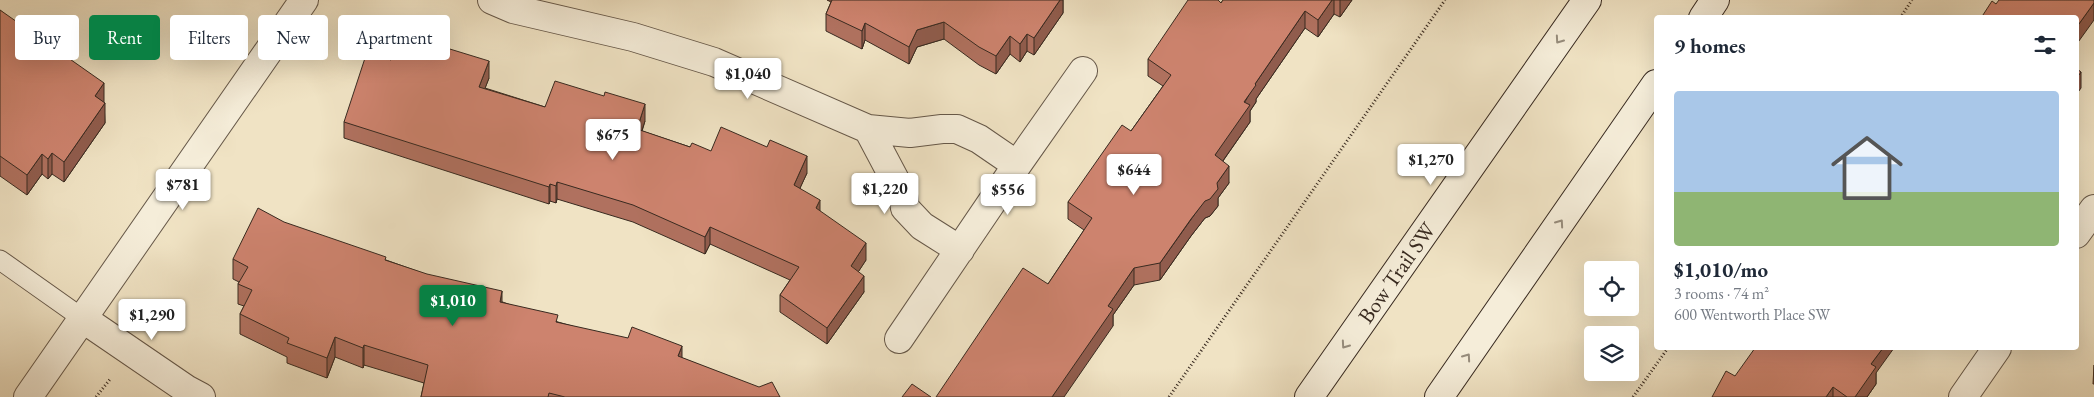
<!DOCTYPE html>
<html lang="en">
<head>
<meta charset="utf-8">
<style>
	:root { --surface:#fff; --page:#f6f6f7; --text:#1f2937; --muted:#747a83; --accent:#0b8043 }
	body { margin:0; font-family:"EB Garamond",serif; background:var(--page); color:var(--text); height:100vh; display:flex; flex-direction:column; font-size:19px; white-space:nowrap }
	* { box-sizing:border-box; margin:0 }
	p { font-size:16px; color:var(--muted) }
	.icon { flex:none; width:28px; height:28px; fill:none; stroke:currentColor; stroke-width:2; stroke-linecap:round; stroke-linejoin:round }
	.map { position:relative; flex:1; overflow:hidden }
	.sheet { position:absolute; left:1654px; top:15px; width:425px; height:335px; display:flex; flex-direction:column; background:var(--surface); border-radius:5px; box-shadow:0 5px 20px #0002 }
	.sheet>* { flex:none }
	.guide { position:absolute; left:15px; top:15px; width:475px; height:45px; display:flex; gap:10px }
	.buttons { position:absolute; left:1584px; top:261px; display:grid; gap:10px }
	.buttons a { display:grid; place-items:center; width:55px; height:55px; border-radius:5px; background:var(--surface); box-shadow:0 5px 20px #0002; font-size:25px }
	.price { position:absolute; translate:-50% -42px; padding:0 11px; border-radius:5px; background:#fff; color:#222; font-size:16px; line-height:32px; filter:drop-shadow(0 1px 2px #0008) }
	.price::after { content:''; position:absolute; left:50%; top:30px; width:15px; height:11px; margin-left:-8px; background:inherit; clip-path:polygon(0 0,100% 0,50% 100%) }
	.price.current { background:var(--accent); color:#fff }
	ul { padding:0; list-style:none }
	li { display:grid; align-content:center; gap:10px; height:265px; padding:0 20px }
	li span { display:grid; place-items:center; height:155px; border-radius:5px; color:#555 }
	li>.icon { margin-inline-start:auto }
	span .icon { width:90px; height:90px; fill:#fffc; stroke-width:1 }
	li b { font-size:21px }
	h2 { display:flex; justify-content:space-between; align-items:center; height:60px; padding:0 20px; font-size:21px }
	.tag { padding:0 18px; border-radius:5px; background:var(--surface); box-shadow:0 5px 20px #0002; font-size:18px; line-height:45px }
	.tag.current { background:var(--accent); color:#fff }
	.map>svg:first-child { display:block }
</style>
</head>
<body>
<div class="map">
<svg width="2094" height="397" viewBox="0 0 2094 397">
	<rect width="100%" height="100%" fill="#f0e3c4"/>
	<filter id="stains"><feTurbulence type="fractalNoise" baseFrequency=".004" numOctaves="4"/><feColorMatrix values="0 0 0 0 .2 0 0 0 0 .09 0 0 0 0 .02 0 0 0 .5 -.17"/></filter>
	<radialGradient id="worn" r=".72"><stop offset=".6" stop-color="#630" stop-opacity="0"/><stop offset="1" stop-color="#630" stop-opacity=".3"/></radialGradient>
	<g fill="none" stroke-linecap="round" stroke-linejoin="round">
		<g stroke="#665849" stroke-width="21">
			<path id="service" d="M0 260 82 318"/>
		</g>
		<g stroke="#665849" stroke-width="30">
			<path id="minor" d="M492 0 513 9 633 37 714 62 868 129 910 133 942 129H957L979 139 1017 165
				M868 129 903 195 905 208 922 226 960 250
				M82 318 186 389 201 397
				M899 339 1017 165 1083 71"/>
		</g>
		<g stroke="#665849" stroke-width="30">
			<path id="tertiary" d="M2076 234 2094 209
				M28 397 304 0
				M1963 397 1997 348"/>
		</g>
		<g stroke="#382a20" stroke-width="30">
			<g id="secondary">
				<path d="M1703 18 1715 0"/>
				<path id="s1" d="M1309 397 1587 0"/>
				<path d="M1439 397 1656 84"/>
			</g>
		</g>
		<path stroke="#382a20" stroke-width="3" stroke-dasharray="1 2.5" stroke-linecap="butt" d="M1900 18 1912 0
			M150 325 164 304
			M96 397 111 378
			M1169 397 1445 0
			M1633 397 1668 348"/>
		<use href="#service" stroke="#f5edd9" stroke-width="19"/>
		<use href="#minor" stroke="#f5edd9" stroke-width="28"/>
		<use href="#tertiary" stroke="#f5edd9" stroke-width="28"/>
		<use href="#secondary" stroke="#f5edd9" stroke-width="28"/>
	</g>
	<path fill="#b0715f" stroke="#382a20" d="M827 0H1063V13L1034 55 1027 51 1020 62 1010 54 996 74 979 65 944 39 917 47 909 64 865 40 862 49 826 31V14L831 2Z
		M1223 0H1352L1340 17 1334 14 1318 37 1305 28 1256 99V102L1250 111V122L1223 161 1229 183 1218 198V206L1210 216 1205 218 1191 236 1160 280 1134 285 1113 315V326L1048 284 1084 230 1068 219V202L1131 131 1163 86 1148 76V59L1221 3Z
		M0 10 104 102 105 123 64 182 52 174 48 179 42 174 27 195 0 176Z
		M441 46 489 78 485 88 545 107 645 121 642 131 690 147 807 173 800 188 820 211 866 260 858 272 864 292 827 344 780 312V295L790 280 710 244 705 254 633 222 557 199 556 203 550 201 549 204 344 138V122L391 60Z
		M233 259 386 260 558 322 682 358 780 397H421L424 383 364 365 363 368 335 357 327 378 287 363V357L240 334V314L244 306 238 304V284L239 282 233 279Z
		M2094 365V384H2093Z
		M1876 373V384L1867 397H1712L1735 376Z"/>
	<path fill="#905c4d" stroke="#382a20" d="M1060 0H1063V13L1034 55V38Z
		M1332 0H1334V14L1318 37V20Z
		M1340 0H1352L1340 17Z
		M2094 3V20L2076 45V28Z
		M1305 11V28L1256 99V102L1250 111V122L1215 172V155L1255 84Z
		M944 22V39L917 47 909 64V47L917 30Z
		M865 23V40L862 49V31Z
		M1027 34V51L1020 62V44Z
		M1010 36V54L996 74V56Z
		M489 61V78L479 104V87Z
		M2081 72V88L2076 95V79Z
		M104 83V103L95 96Z
		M105 103V123L64 182V162Z
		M645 104V121L637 146V129Z
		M52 153V174L48 179V159Z
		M42 154V174L27 195V175Z
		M807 156V173L794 201V185Z
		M1229 166V183L1218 198V206L1210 216 1205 218 1191 236 1160 280V263Z
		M557 182V199L556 203V186Z
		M550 184V201L549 204V187Z
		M820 200V217L816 208Z
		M710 227V244L705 254V237Z
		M866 243V260L851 283V266Z
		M1134 268V285L1113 315V326L1064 397H1052L1108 306Z
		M864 276V292L827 344V328Z
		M502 291V311L500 302Z
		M335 337V357L327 378V358Z
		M364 345V365L363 368V348Z
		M682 346V366L678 356Z
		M1883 348H1894L1876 373V384L1867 397H1855L1871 364Z
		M1833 387V397H1826Z"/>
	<path fill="#cd836e" stroke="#382a20" d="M832 0H1060L1034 38 1027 34 1020 44 1010 36 996 56 979 47 944 22 917 30 909 47 865 23 862 31 826 14Z
		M1188 0H1218L1221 3 1223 0H1332L1318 20 1305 11 1255 84 1256 85 1244 102 1250 105 1215 155 1229 166 1217 183 1218 189 1210 199 1205 201 1191 219 1160 263 1134 268 1108 306 1113 309 1052 397H936L1023 268 1048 284 1092 218 1068 202 1122 125 1131 131 1171 75 1148 59Z
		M1999 0H2094V3L2076 28V18H1981L1992 1 1996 4Z
		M0 10 104 83 95 96 105 103 64 162 52 153 48 159 42 154 27 175 0 156Z
		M401 30 441 43 440 46 489 61 479 87 545 107 555 81 604 96 605 92 645 104 637 129 690 147 692 143 711 151 721 127 767 147 770 140 807 156 794 185 820 200 816 208 866 243 851 266 864 276 827 328 780 295 799 267 710 227 705 237 633 205 557 182 556 186 550 184 549 187 344 122 367 52 391 60Z
		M2076 68 2081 72 2076 79Z
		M258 208 284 222 386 257 385 260 427 274 502 291 500 302 558 315 556 322 628 338 632 327 682 346 678 356 759 387 772 382 780 397H565L549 393 548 397H421L428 365 364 345 363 348 335 337 327 358 287 343 289 338 240 314 252 290 238 284 248 267 233 259Z
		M1755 348H1883L1871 364 1876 367 1855 397H1847L1833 387 1826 397H1712L1726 371 1735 376Z
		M912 384 931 397H902Z"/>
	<defs><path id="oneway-chevron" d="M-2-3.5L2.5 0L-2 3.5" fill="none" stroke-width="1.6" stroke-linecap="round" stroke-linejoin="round" transform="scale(1.25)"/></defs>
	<g stroke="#968c7c">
		<use href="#oneway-chevron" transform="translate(1559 40) rotate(125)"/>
		<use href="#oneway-chevron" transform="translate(1560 223) rotate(-55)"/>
		<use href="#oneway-chevron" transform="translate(1345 345) rotate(125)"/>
		<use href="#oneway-chevron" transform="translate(1467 357) rotate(-55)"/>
	</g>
	<g text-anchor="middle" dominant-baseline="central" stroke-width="5" stroke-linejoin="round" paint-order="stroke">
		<g font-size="22" fill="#382a20" stroke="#f5edd9">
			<text stroke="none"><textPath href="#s1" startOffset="152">Bow Trail SW</textPath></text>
		</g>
	</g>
	<rect width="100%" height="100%" filter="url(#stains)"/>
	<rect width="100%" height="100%" fill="url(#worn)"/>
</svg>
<div class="buttons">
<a><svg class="icon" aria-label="locate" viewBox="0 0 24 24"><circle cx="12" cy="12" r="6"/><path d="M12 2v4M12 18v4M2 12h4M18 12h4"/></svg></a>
<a><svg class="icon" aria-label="layers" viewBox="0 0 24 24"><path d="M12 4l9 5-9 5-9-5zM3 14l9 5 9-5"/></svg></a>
</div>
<b class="price" style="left:748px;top:100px">$1,040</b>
<b class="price" style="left:613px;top:161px">$675</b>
<b class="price" style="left:1431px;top:186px">$1,270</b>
<b class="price" style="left:1134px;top:196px">$644</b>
<b class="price" style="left:183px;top:211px">$781</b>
<b class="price" style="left:885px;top:215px">$1,220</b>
<b class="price" style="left:1008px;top:216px">$556</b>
<b class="price current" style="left:453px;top:327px">$1,010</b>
<b class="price" style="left:152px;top:341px">$1,290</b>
<div class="guide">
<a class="tag">Buy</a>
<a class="tag current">Rent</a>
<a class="tag">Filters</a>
<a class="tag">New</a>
<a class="tag">Apartment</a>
</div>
<section class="sheet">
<h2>9 homes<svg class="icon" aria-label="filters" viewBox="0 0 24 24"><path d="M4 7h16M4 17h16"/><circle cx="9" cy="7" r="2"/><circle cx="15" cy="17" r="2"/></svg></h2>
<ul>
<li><span style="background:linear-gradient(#a9c7e8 65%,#8fb573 0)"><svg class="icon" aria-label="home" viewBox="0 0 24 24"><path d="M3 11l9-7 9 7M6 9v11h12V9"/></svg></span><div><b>$1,010/mo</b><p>3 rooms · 74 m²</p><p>600 Wentworth Place SW</p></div></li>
</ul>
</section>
</div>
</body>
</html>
